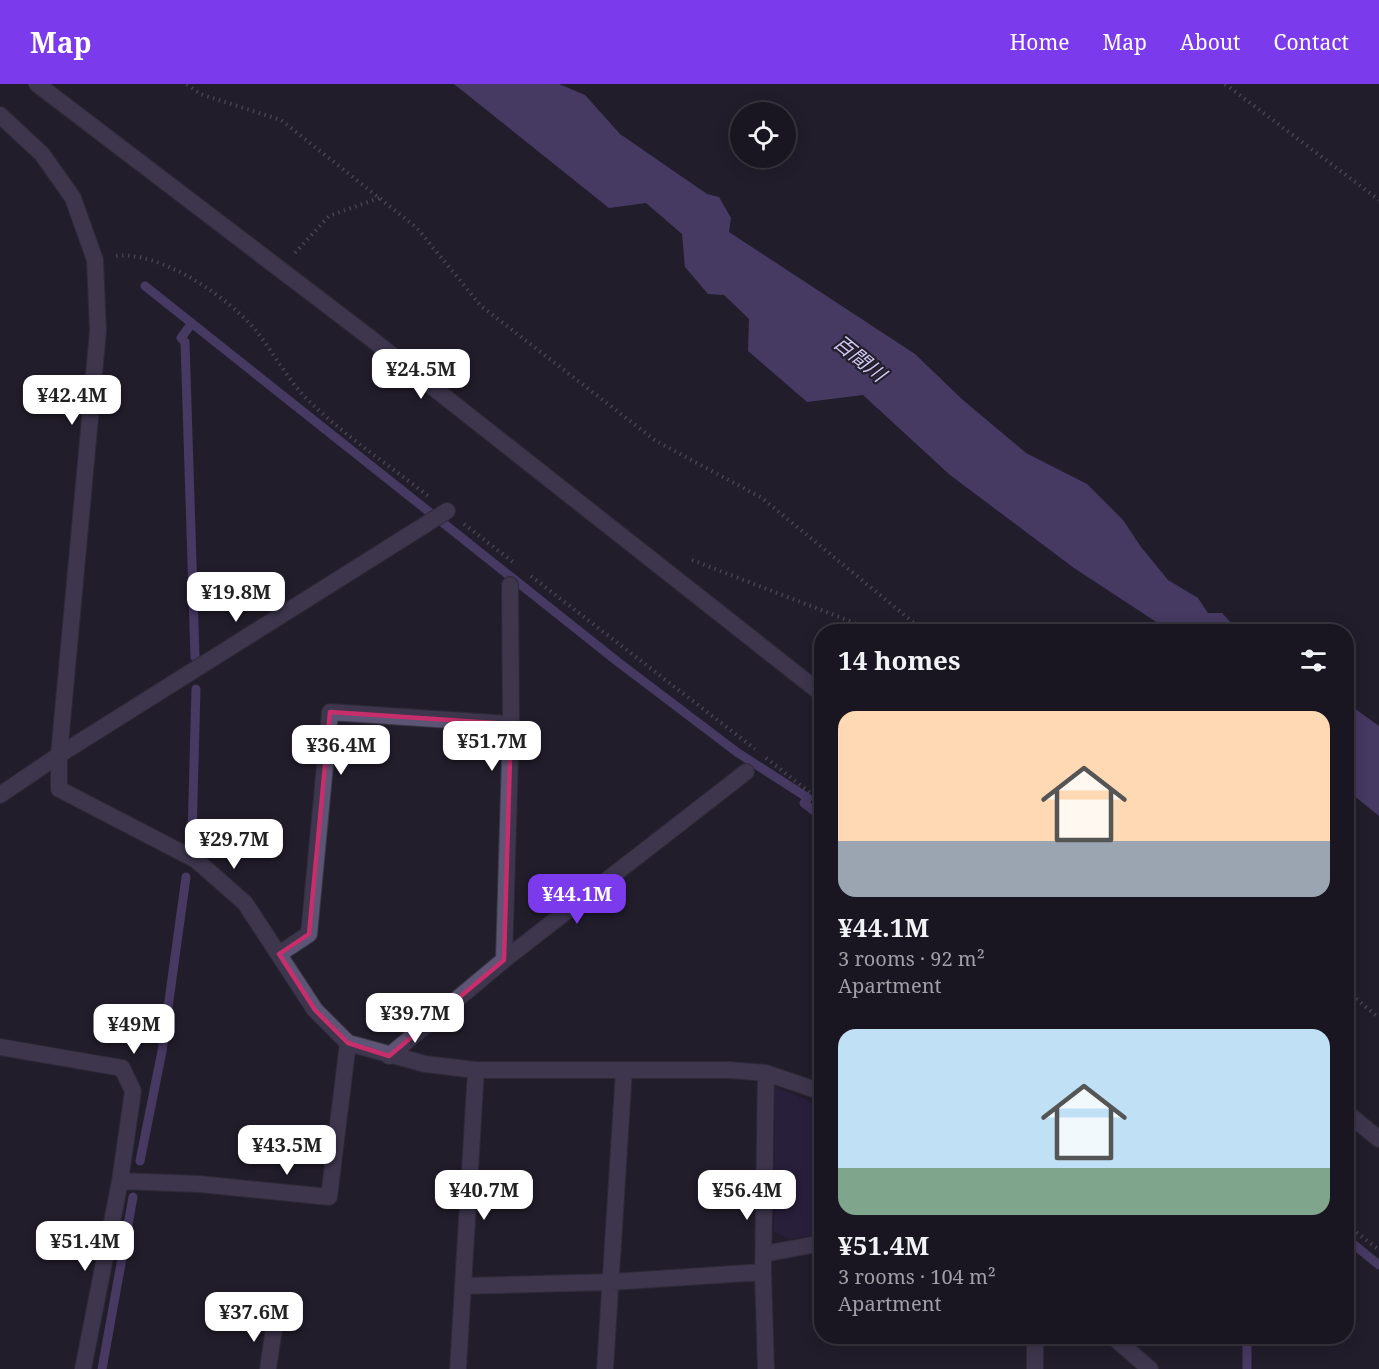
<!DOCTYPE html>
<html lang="en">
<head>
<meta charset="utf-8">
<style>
	:root { --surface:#1a1621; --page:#27232e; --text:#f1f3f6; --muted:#9f9fa5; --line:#38353f; --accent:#7c3aed }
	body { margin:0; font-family:"Noto Serif","Noto Sans JP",serif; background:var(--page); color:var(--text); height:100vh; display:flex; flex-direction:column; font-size:22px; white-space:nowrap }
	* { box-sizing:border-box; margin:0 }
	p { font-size:20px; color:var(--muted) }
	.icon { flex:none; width:33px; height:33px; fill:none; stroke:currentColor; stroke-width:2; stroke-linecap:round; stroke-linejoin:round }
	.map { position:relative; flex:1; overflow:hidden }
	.drawer { position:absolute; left:814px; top:540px; width:540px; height:720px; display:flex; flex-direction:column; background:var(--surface); border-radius:24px; box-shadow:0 3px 15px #0003,0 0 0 2px var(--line) }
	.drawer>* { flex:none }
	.buttons { position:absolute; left:730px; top:18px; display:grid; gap:12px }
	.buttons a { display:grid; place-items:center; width:66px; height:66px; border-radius:50%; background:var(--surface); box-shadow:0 3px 15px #0003,0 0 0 2px var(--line); font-size:30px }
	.price { position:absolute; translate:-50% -51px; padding:0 14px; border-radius:12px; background:#fff; color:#222; font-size:20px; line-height:39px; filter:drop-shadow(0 2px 3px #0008) }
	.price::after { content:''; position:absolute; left:50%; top:36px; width:18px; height:14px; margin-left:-9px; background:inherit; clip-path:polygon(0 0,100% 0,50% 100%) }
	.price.active { background:var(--accent); color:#fff }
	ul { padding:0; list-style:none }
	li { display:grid; align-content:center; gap:12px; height:318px; padding:0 24px }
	li span { display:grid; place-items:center; height:186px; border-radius:18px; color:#555 }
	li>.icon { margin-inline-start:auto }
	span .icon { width:108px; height:108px; fill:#fffc; stroke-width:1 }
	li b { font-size:26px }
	h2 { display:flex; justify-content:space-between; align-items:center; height:72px; padding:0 24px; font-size:26px }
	header { display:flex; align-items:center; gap:36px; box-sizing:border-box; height:84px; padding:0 30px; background:var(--accent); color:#fff }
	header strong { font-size:28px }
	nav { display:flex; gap:33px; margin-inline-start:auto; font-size:21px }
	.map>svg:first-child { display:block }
</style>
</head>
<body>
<header>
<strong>Map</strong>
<nav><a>Home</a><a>Map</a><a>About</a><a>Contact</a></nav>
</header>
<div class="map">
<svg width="1379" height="1285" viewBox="0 0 1379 1285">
	<rect width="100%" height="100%" fill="#221e2c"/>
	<path fill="#30234e" d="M775 1003 807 1016 822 1028V1150L789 1155 774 1147Z"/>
	<path fill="#715ba5" d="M454 0H559L585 11 620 50 707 110 719 113 731 134 729 148 915 270 964 317 1026 369 1087 400 1123 436 1141 463 1168 496 1198 514 1208 529H1222L1239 547H1170L1074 484 950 391 863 311 807 318 748 267 749 235 724 211 708 210 685 183 682 150 646 119 609 124Z
		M1347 619 1379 642V732L1347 706Z"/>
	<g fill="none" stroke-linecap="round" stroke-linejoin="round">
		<path stroke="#715ba5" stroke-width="9" d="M145 202 618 578 738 669 808 714 804 719 822 733
			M192 239 181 254 185 258 195 573
			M192 752 196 605
			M140 1077 162 967 186 793
			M1347 1155 1379 1181
			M102 1285 133 1113
			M1247 1285V1252"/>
		<g stroke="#3b3845" stroke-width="18">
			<path id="minor" d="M37 0 369 253 822 610
				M59 671V705L196 776 245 819 315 926 348 959 425 980 476 986H729L766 989 816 1006 822 1011
				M0 711 59 671 447 427
				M279 870 309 850 330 628 511 640
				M504 876 511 640 510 501
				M0 963 122 984 133 1007 120 1097 83 1285
				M389 972 504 876 746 688
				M766 989 763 1188 766 1285
				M1347 1029 1379 1055
				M120 1097 199 1100 329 1113 348 959
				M764 1170 822 1159
				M463 1202 611 1198 763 1188
				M1035 1252V1285
				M1112 1252 1150 1285
				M268 1285 275 1237
				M458 1285 476 986
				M605 1285 624 986"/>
		</g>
		<g stroke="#3b3845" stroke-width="18">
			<path id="tertiary" d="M0 31 42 70 73 114 95 176 98 247 59 671"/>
		</g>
		<path stroke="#73707c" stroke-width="4" stroke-dasharray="1.5 4.5" stroke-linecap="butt" d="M187 0 200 10 281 36 417 144 481 222 656 357 762 414 925 548
			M1225 0 1379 116
			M295 169 329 132 379 114
			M116 172C160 166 231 215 257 248 276 272 290 300 313 321 348 354 390 382 428 412
			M464 440 513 478
			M692 476 878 548
			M531 492 755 665
			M766 674 822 718
			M1347 907 1379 934
			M1347 1141 1379 1166"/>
		<use href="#minor" stroke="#5d5575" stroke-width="16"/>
		<use href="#tertiary" stroke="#5d5575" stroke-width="16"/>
	</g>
	<path d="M0 0H1379V1285H0ZM330 628 511 640 504 876 389 972 348 959 315 926 279 870 309 850Z" fill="#221e2c" fill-opacity=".55" fill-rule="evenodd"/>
	<path fill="none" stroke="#c72e6b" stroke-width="4.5" stroke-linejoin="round" d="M330 628 511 640 504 876 389 972 348 959 315 926 279 870 309 850Z"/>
	<g text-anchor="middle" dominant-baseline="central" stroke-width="4.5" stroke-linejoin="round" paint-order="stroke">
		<g font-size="20" font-style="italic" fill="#d0c7f0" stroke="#221e2c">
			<text transform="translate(860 274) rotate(39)">百間川</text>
		</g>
	</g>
</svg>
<div class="buttons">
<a><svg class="icon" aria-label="locate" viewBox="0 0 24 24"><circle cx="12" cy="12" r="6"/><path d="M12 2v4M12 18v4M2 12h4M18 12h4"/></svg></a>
</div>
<b class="price" style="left:421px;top:316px">¥24.5M</b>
<b class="price" style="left:72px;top:342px">¥42.4M</b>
<b class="price" style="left:236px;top:539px">¥19.8M</b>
<b class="price" style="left:492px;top:688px">¥51.7M</b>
<b class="price" style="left:341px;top:692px">¥36.4M</b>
<b class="price" style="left:234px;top:786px">¥29.7M</b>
<b class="price active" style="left:577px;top:841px">¥44.1M</b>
<b class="price" style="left:415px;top:960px">¥39.7M</b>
<b class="price" style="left:134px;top:971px">¥49M</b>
<b class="price" style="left:287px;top:1092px">¥43.5M</b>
<b class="price" style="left:484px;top:1137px">¥40.7M</b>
<b class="price" style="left:747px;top:1137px">¥56.4M</b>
<b class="price" style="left:85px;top:1188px">¥51.4M</b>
<b class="price" style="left:254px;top:1259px">¥37.6M</b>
<section class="drawer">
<h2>14 homes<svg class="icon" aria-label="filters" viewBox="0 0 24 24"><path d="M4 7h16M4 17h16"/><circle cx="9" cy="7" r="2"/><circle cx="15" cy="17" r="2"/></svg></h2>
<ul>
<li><span style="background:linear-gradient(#ffd9b3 70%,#9aa5b1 0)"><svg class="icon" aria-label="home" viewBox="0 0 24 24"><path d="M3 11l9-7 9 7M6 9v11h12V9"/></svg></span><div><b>¥44.1M</b><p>3 rooms · 92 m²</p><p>Apartment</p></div></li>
<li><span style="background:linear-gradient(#bfe0f5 75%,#7fa58c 0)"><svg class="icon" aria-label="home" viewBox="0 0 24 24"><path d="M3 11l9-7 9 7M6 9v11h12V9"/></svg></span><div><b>¥51.4M</b><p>3 rooms · 104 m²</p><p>Apartment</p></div></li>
</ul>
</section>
</div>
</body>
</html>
